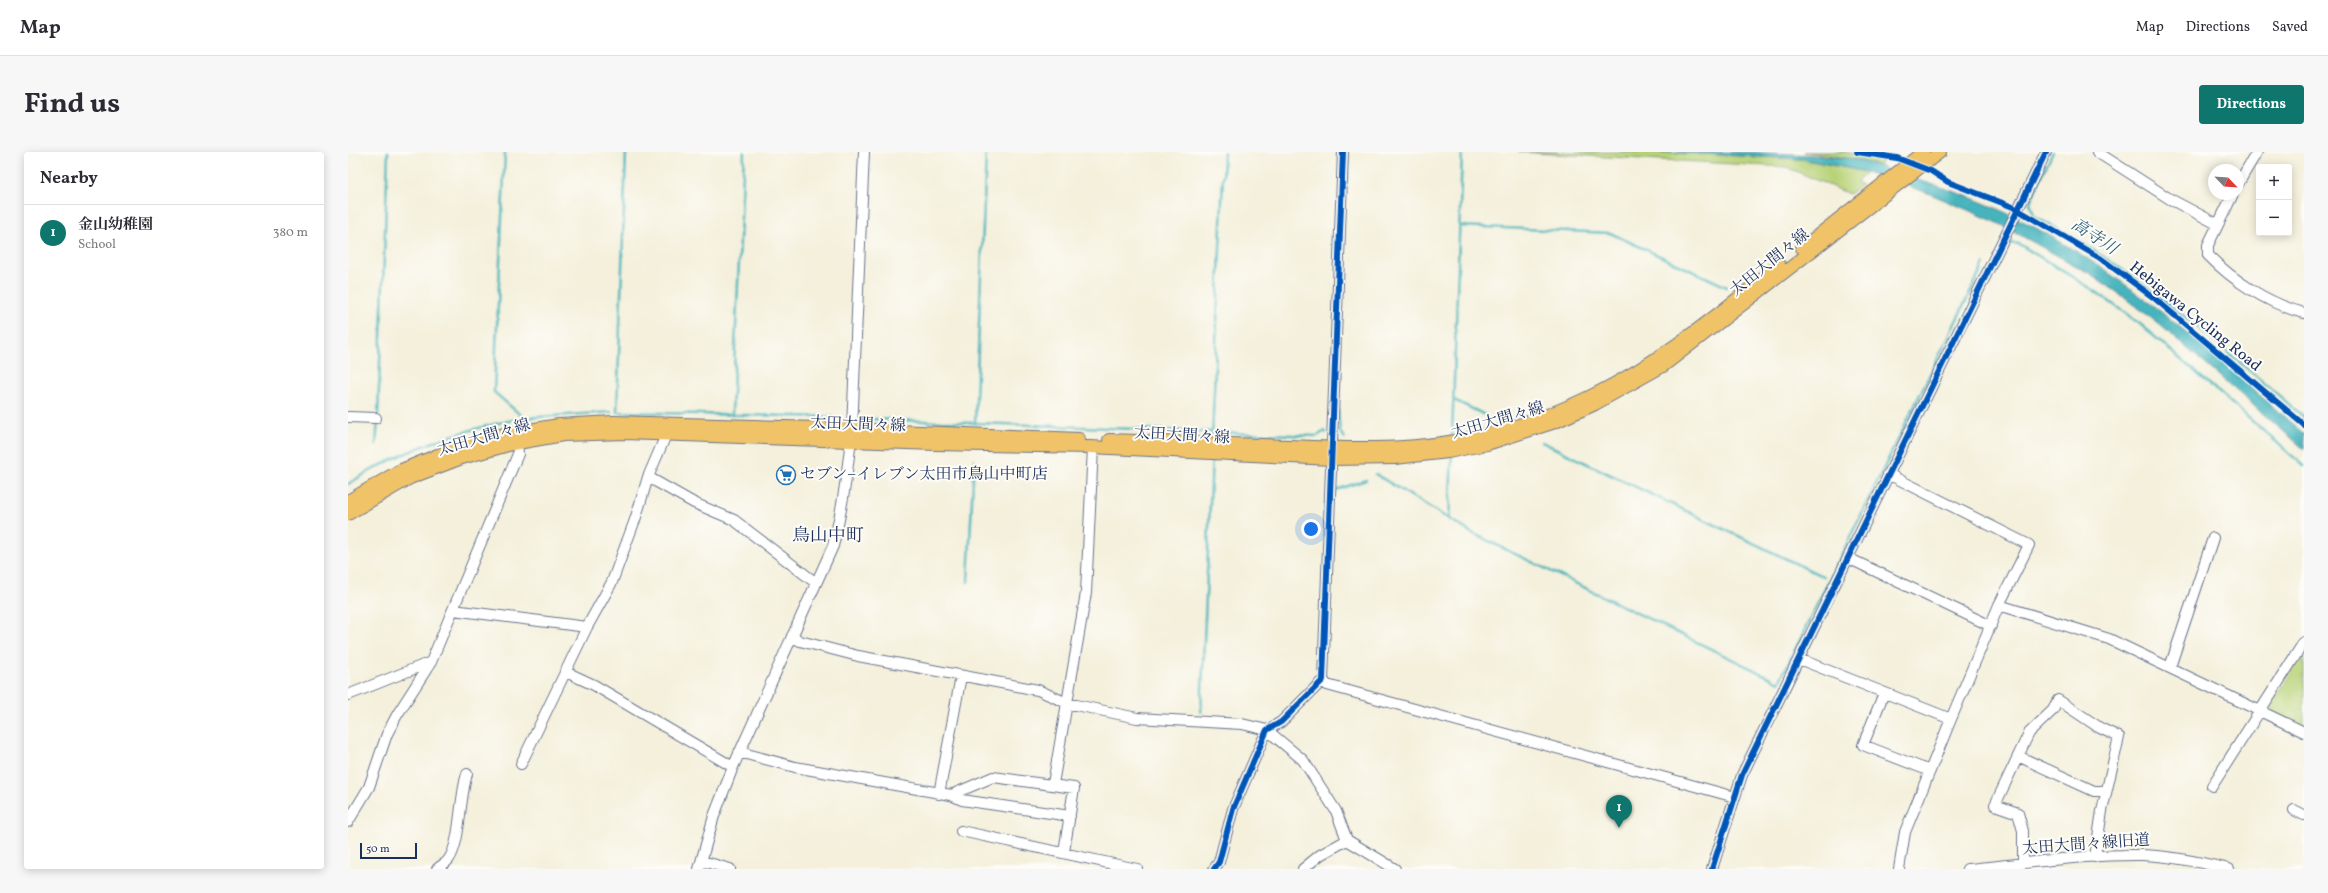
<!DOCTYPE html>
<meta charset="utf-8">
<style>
body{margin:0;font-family:Vollkorn,"Noto Serif JP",serif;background:#f7f7f7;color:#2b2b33}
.controls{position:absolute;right:12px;top:12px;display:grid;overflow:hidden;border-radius:4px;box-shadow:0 2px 10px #0003}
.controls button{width:36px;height:36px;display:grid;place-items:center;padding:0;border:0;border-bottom:1px solid #e1e1e2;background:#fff;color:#2b2b33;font:20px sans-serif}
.compass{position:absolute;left:1860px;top:12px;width:36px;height:36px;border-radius:50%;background:#fff;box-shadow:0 2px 10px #0003;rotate:115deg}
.scale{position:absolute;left:12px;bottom:10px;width:57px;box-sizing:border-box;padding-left:4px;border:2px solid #1b2f5e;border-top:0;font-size:11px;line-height:14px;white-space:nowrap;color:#1b2f5e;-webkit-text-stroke:3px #fdfcf7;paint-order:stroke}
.you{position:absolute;left:963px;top:377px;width:14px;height:14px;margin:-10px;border:3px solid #fff;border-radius:50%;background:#1a73e8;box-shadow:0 0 0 6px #1a73e833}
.badge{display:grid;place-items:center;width:26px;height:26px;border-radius:50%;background:#0f766e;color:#fff;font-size:13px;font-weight:700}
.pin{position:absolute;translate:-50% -33px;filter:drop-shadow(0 1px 2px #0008)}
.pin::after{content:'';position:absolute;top:21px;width:14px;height:12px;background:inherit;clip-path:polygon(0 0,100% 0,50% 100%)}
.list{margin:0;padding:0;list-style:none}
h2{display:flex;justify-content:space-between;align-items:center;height:52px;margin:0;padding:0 16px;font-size:17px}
h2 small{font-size:13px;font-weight:400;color:#7c7c81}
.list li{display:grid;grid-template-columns:26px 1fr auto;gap:12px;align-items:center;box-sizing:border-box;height:56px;padding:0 16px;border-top:1px solid #e1e1e2}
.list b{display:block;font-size:15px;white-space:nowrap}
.list p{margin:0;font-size:13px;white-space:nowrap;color:#7c7c81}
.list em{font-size:13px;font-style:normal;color:#7c7c81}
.map{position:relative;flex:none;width:1956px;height:717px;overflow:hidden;border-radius:4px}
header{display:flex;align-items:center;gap:24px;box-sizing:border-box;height:56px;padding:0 20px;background:#fff;border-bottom:1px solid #e1e1e2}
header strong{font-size:19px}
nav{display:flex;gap:22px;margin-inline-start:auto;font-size:14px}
.intro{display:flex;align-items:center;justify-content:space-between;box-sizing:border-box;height:96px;padding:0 24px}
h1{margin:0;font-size:28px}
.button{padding:10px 18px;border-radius:4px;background:#0f766e;color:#fff;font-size:14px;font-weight:700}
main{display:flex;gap:24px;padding:0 24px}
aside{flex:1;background:#fff;border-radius:4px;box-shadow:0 2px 10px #0003}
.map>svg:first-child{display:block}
</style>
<header>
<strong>Map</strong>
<nav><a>Map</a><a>Directions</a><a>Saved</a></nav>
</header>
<div class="intro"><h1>Find us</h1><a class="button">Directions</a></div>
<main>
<aside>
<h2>Nearby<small></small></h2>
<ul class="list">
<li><span class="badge">1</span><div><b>金山幼稚園</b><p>School</p></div><em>380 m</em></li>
</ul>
</aside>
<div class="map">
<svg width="1956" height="717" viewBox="0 0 1956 717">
<rect width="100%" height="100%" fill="#fdfcf7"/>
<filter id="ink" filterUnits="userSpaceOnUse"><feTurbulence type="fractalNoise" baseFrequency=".025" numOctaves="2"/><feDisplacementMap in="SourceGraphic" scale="8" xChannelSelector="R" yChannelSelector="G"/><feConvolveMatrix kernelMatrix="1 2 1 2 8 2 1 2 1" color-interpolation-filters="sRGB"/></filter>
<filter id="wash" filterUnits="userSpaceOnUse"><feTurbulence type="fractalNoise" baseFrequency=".012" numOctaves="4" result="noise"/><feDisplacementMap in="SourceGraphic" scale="16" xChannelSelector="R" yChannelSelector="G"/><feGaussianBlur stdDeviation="0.9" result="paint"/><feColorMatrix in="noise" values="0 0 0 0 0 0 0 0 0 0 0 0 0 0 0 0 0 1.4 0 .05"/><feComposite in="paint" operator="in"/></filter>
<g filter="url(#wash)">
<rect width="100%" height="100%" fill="#f4f0dc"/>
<path fill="#b7d277" stroke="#69806a" d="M 1171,0 L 1314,0 L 1453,7 L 1518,20 L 1509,30 L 1514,33 L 1501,42 L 1438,15 Z
M 1456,0 L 1495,0 L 1535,7 L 1532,13 L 1500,6 Z
M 1956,500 L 1956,575 L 1923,559 L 1922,553 Z"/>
<path fill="#45b4bc" stroke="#30728d" d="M 1314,0 C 1376,0 1440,0 1500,6 C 1528,11 1553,23 1580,31 C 1731,76 1840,181 1956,282 L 1956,297 L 1812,173 L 1779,147 L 1741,121 L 1650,71 L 1580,41 L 1518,20 L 1485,13 L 1453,7 Z"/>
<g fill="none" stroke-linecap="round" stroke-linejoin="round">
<path stroke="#45b4bc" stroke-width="2.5" d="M 157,0 L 146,240 L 176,266 L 263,260
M 278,0 L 269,260 L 484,265
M 1705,0 L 1682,50 L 1686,64 C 1786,115 1871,193 1956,265
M 999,28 L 1001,5
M 1112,74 L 1262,81 L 1379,135
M 1652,104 L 1662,91 L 1671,92 L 1747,139 L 1792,172 L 1956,314
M 1106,248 L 1137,263
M 990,258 L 992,280 L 997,286
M 384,262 L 396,0
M 30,263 L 40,0
M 524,267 L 969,284 L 977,279 L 978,281
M 627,272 L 638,0
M 1104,285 L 1114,0
M 864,288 L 876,0
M 1194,290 L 1476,425
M 28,292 L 30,268
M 1027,322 L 1124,381 L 1431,530 L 1636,112
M 0,332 C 54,298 113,277 176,266
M 988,338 L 1018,328
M 1101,368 L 1104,302
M 620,430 L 626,307
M 853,560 L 864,305"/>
</g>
</g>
<g filter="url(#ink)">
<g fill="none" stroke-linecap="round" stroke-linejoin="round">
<defs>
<path id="minor" d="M 1749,0 L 1822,47 L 1869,72
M 1890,32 L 1909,0
M 1885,42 L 1860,93 L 1860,103 C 1885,129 1921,152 1956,161
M 0,265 L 28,266
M 1540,322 L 1681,393 L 1651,453 L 1603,567 L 1557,680 L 1551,717
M 300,325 L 346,351 L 386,368 L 468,431
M 1500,406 L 1643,474
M 1651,453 L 1761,487 L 1956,580
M 105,458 L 239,475
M 444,484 L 452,489 L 510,504 L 690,538 L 719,551 L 789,566 L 894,572 L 919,578 L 955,608 L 988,659 L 999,688 L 1047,717
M 1451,507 L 1603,567
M 1822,515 L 1865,386
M 218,520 L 246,533 L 385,615
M 975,528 L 979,533 L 1387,645
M 1536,541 L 1515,593 L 1582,619
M 0,543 L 83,510
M 391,600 L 447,615 L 603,643 L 614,648 L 722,664
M 1670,604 L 1746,639 L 1758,639
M 173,612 L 239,475 L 264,430 L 288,365 L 300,325 L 318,283
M 705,632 L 738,441 L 745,295
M 1864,634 L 1956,490
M 591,642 L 613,524
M 603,643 L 645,625 L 726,636 L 716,700
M 1946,658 L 1956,663
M 0,670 L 21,635 L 39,582 L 49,563 L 83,510 L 170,302 L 169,291
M 613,679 L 789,717
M 354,709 L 382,717
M 1675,712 L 1675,679 L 1670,661 L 1647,653 L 1681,581 L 1705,558 L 1710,548 L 1752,576 L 1771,585 L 1754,659 L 1747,705
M 89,717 C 93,713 98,712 101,707 C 113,689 111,647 119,622
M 351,717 L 366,664 L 385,615 L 485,394 C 495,355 500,317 504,277 L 516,0
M 866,717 L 871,710 L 885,657 L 919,578 L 933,570 L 975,528 L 995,0
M 955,717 L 972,703 L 999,688
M 1364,717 L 1394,623 L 1698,0
M 1619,717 C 1677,712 1736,702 1794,703 C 1824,704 1852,710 1881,717"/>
<path id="major" d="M 1454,96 L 1575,0
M 761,288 C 821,290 882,292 942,294 C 995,296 1048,299 1101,290 C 1148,282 1198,266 1241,245 C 1310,212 1372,161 1431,113
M 0,349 L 51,319 L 109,295 L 156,282 L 211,273 L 265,270 L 504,277 L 731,287
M 0,362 L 62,326 L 114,306 L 164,292 L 215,283 L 276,281 L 588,292 L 742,295 L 984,307 L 1047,306 L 1100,300 L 1139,292 L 1207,270 L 1247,252 L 1315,214 L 1592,0"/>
</defs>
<use href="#minor" stroke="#67738a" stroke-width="12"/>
<use href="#major" stroke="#67738a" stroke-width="14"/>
<use href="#minor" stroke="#fff" stroke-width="10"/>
<use href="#major" stroke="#f0c369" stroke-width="12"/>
<defs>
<path id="cycleway" d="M 1509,0 L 1549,6 L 1583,19 L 1600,30 L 1665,55 L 1752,106 L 1805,145 L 1956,273
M 866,717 L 871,710 L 885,657 L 919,578 L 933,570 L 975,528 L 995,0
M 1364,717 L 1394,623 L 1698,0"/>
</defs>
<use href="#cycleway" stroke="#fdfcf7" stroke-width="8"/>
<use href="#cycleway" stroke="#0057b8" stroke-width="6"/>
</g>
</g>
<defs>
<symbol id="supermarket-ring" viewBox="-11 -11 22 22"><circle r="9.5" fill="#fdfcf7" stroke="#1f6fb2" stroke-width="1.5"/><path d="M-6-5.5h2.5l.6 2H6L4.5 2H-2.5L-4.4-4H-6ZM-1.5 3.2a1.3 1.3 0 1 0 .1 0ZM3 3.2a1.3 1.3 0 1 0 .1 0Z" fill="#1f6fb2"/></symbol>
</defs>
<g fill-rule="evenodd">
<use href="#supermarket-ring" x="427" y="312" width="22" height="22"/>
</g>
<g text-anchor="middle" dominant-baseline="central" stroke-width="4" stroke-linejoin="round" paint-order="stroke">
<g font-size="16" fill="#1b2f5e" stroke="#fdfcf7">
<text transform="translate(1422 111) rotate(-39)">太田大間々線</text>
<text transform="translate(1847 165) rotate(39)">Hebigawa Cycling Road</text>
<text transform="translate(1150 269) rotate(-16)">太田大間々線</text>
<text transform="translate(510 273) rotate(2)">太田大間々線</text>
<text transform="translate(834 284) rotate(3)">太田大間々線</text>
<text transform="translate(136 286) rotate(-16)">太田大間々線</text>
<text transform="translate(1738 693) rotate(-4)">太田大間々線旧道</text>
</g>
<g font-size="16" fill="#1b2f5e" stroke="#fdfcf7" text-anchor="start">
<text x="452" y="323">セブン−イレブン太田市鳥山中町店</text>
</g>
<g font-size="17" font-style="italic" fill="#2a5e7f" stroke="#fdfcf7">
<text transform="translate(1746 85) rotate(33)">高寺川</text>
</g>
<g font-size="18" fill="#1b2f5e" stroke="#fdfcf7">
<text x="480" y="384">鳥山中町</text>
</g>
</g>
</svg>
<div class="controls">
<button>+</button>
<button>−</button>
</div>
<svg class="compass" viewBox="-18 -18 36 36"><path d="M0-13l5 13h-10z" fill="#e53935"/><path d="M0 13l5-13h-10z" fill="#7c7c81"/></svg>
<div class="scale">50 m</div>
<div class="you"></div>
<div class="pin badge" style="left:1271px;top:676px">1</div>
</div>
</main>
